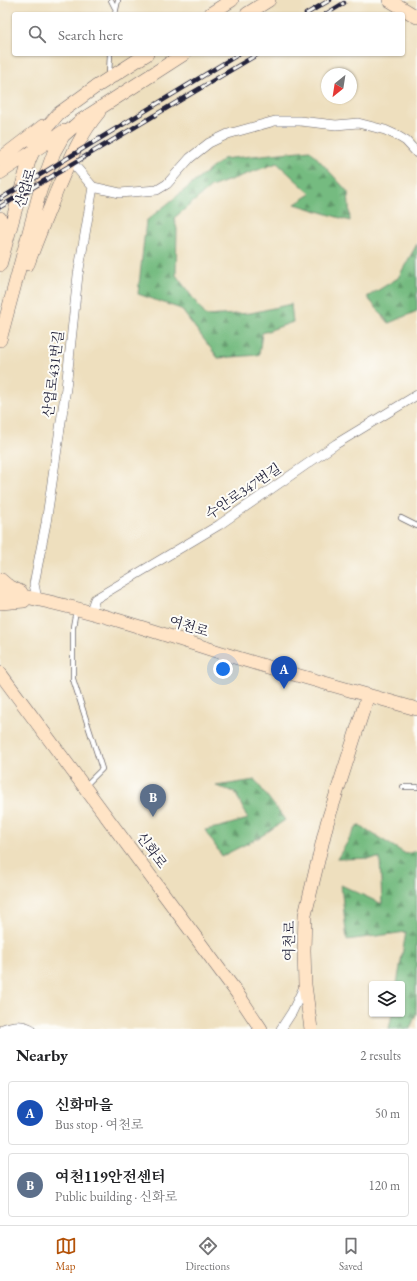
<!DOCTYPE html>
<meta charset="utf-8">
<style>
body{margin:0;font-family:"EB Garamond","Noto Serif KR",serif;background:#f2f2f2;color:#202124}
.controls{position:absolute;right:12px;bottom:12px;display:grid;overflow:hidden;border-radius:4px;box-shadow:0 1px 3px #0004}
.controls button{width:36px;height:36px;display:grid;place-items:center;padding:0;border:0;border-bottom:1px solid #e0e0e0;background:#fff;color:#202124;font:20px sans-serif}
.compass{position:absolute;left:321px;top:68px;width:36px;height:36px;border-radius:50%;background:#fff;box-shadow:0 1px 3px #0004;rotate:210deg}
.you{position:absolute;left:223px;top:669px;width:14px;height:14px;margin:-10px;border:3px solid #fff;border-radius:50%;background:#1a73e8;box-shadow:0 0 0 6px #1a73e833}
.badge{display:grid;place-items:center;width:26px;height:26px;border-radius:50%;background:#b45309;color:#fff;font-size:13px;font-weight:700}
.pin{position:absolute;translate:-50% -33px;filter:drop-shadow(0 1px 2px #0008)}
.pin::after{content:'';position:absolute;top:21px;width:14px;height:12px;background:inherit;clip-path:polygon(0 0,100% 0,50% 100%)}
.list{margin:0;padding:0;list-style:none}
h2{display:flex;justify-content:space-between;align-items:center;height:52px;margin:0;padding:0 16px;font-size:17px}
h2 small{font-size:13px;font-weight:400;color:#757577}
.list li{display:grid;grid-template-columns:26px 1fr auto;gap:12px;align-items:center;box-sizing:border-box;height:64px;margin:0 8px 8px;padding:0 8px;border:1px solid #e0e0e0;border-radius:4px}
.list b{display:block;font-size:15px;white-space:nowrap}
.list p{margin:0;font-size:13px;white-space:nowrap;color:#757577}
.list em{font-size:13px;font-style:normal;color:#757577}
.icon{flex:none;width:22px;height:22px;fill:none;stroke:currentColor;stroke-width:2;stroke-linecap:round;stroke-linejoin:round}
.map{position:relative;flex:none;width:417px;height:1029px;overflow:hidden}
.search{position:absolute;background:#fff;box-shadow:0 1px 3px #0004;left:12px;right:12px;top:12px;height:44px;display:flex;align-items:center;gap:10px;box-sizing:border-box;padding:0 14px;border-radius:4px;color:#757577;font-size:15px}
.sheet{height:196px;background:#fff}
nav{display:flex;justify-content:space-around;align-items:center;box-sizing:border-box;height:56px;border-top:1px solid #e0e0e0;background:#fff;font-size:11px;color:#757577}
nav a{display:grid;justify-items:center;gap:2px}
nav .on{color:#b45309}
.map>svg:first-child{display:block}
</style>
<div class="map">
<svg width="417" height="1029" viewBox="0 0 417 1029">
<defs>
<pattern id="forest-firs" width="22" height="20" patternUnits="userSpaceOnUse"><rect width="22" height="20" fill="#75bb80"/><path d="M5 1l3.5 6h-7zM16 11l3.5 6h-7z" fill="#60986a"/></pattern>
</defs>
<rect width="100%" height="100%" fill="#fdfcf7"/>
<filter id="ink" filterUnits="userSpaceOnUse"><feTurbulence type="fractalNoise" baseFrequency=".025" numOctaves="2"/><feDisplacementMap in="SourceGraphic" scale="8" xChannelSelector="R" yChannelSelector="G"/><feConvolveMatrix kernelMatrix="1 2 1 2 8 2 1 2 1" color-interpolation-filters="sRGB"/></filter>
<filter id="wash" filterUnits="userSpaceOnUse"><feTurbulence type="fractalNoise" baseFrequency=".012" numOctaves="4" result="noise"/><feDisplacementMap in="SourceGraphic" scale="16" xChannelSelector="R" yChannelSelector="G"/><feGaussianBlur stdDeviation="0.9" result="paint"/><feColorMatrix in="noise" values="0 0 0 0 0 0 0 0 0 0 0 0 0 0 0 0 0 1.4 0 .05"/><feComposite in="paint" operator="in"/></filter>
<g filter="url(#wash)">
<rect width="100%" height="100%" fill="#eedfbe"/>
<path fill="url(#forest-firs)" stroke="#4c6e5e" d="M 310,150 L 348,192 L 350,221 L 295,204 L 311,194 L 277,163 L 211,187 L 174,218 L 177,229 L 176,275 L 206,316 L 251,313 L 291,304 L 293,322 L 262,333 L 259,355 L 218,358 L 181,309 L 138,294 L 146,221 L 223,159 Z
M 417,244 L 417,311 L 389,323 L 367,297 L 398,278 Z
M 255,780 L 285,820 L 260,837 L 222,856 L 205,830 L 220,827 L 248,819 L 235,792 L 216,786 Z
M 358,825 L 406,854 L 417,851 L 416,1014 L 410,1029 L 389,1029 L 392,1014 L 402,1014 L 402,984 L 397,984 L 406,932 L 347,940 L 341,885 L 382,904 L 380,858 L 337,859 Z"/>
</g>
<g filter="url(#ink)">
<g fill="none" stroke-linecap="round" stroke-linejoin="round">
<defs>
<path id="lane" d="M 111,0 L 115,8
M 115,14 L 118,0
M 109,75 L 110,54
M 401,518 L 417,526
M 76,610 L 73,627 L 73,679 L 102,769 L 85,786
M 403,787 L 417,787"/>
<path id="street" d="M 93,187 L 120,193 L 157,190 L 167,184 L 190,158 L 209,143 L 228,134 L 275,121 L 300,121 L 336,125 L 358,123 L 385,130 L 396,135 L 406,141 L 417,153
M 37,599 L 34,584 L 46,523 L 66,388 L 78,275 L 93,187 L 70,160
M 90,613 L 95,599 L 219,525 L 336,444 L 417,395
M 3,1029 C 13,1025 22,1024 31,1029
M 281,1029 L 292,1012 L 305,985"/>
<path id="secondary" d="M 389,0 L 417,17
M 210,14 L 232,0
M 247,14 L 269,0
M 0,159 L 43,126
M 0,173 L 64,131
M 0,218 L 3,246
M 28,264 C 37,239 47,215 57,190 C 69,162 79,136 99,112
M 0,265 L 29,161 L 36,145 L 43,132 L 58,114 L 94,88 L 147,54
M 0,340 L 40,191 L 54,152 L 63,136 L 80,121 L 184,54
M 0,579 L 7,585 L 21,592
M 0,592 C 78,605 153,631 228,655 C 290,674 354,691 417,709
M 0,603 L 24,601
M 0,673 L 237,993 L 261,1029
M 311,1029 L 305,985 L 304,950 L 305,915 L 327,823 L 368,695"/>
</defs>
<use href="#lane" stroke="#696469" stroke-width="6"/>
<use href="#street" stroke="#696469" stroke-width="10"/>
<use href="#secondary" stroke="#696469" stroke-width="14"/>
<use href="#lane" stroke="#fff" stroke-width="4.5"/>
<use href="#street" stroke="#fff" stroke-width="9"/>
<use href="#secondary" stroke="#ffe4c6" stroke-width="13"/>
<defs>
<path id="rail" d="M 306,14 L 330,0
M 326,14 L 344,3
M 0,199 L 239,54
M 0,207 L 258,54"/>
</defs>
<use href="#rail" stroke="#22223b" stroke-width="4.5"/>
<use href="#rail" stroke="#fdfcf7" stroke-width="3" stroke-dasharray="9" stroke-linecap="butt"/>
</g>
</g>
<g text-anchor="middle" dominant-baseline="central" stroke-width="4" stroke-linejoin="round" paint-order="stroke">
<g font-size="14" fill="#22223b" stroke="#fdfcf7">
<text transform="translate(25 188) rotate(-73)">산업로</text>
<text transform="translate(53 374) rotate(-83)">산업로431번길</text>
<text transform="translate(243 491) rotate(-34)">수안로347번길</text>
<text transform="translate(189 626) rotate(17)">여천로</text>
<text transform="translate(152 850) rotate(54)">신화로</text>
<text transform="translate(289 941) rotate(-89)">여천로</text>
</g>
</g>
</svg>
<div class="controls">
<button><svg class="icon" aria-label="layers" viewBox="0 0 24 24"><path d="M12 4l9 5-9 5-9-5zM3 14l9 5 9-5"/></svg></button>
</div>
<svg class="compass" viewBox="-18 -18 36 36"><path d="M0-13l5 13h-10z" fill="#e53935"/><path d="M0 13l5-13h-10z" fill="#757577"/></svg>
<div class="you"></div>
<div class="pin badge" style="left:284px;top:689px;background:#1a4fb4">A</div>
<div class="pin badge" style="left:153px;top:817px;background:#5c6f8a">B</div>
<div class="search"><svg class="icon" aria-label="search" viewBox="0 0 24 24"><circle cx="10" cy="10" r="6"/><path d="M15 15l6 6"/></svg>Search here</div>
</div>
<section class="sheet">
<h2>Nearby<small>2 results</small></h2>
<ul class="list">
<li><span class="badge" style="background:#1a4fb4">A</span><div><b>신화마을</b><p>Bus stop · 여천로</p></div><em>50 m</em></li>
<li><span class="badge" style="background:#5c6f8a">B</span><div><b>여천119안전센터</b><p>Public building · 신화로</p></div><em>120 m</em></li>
</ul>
</section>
<nav>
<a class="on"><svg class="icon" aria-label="map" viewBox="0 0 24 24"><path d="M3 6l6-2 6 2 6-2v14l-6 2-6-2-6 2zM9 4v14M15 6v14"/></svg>Map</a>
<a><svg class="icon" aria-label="directions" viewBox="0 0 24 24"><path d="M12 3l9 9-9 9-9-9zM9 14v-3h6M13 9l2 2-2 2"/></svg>Directions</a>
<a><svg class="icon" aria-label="saved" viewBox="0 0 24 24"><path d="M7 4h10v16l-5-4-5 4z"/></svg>Saved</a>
</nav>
